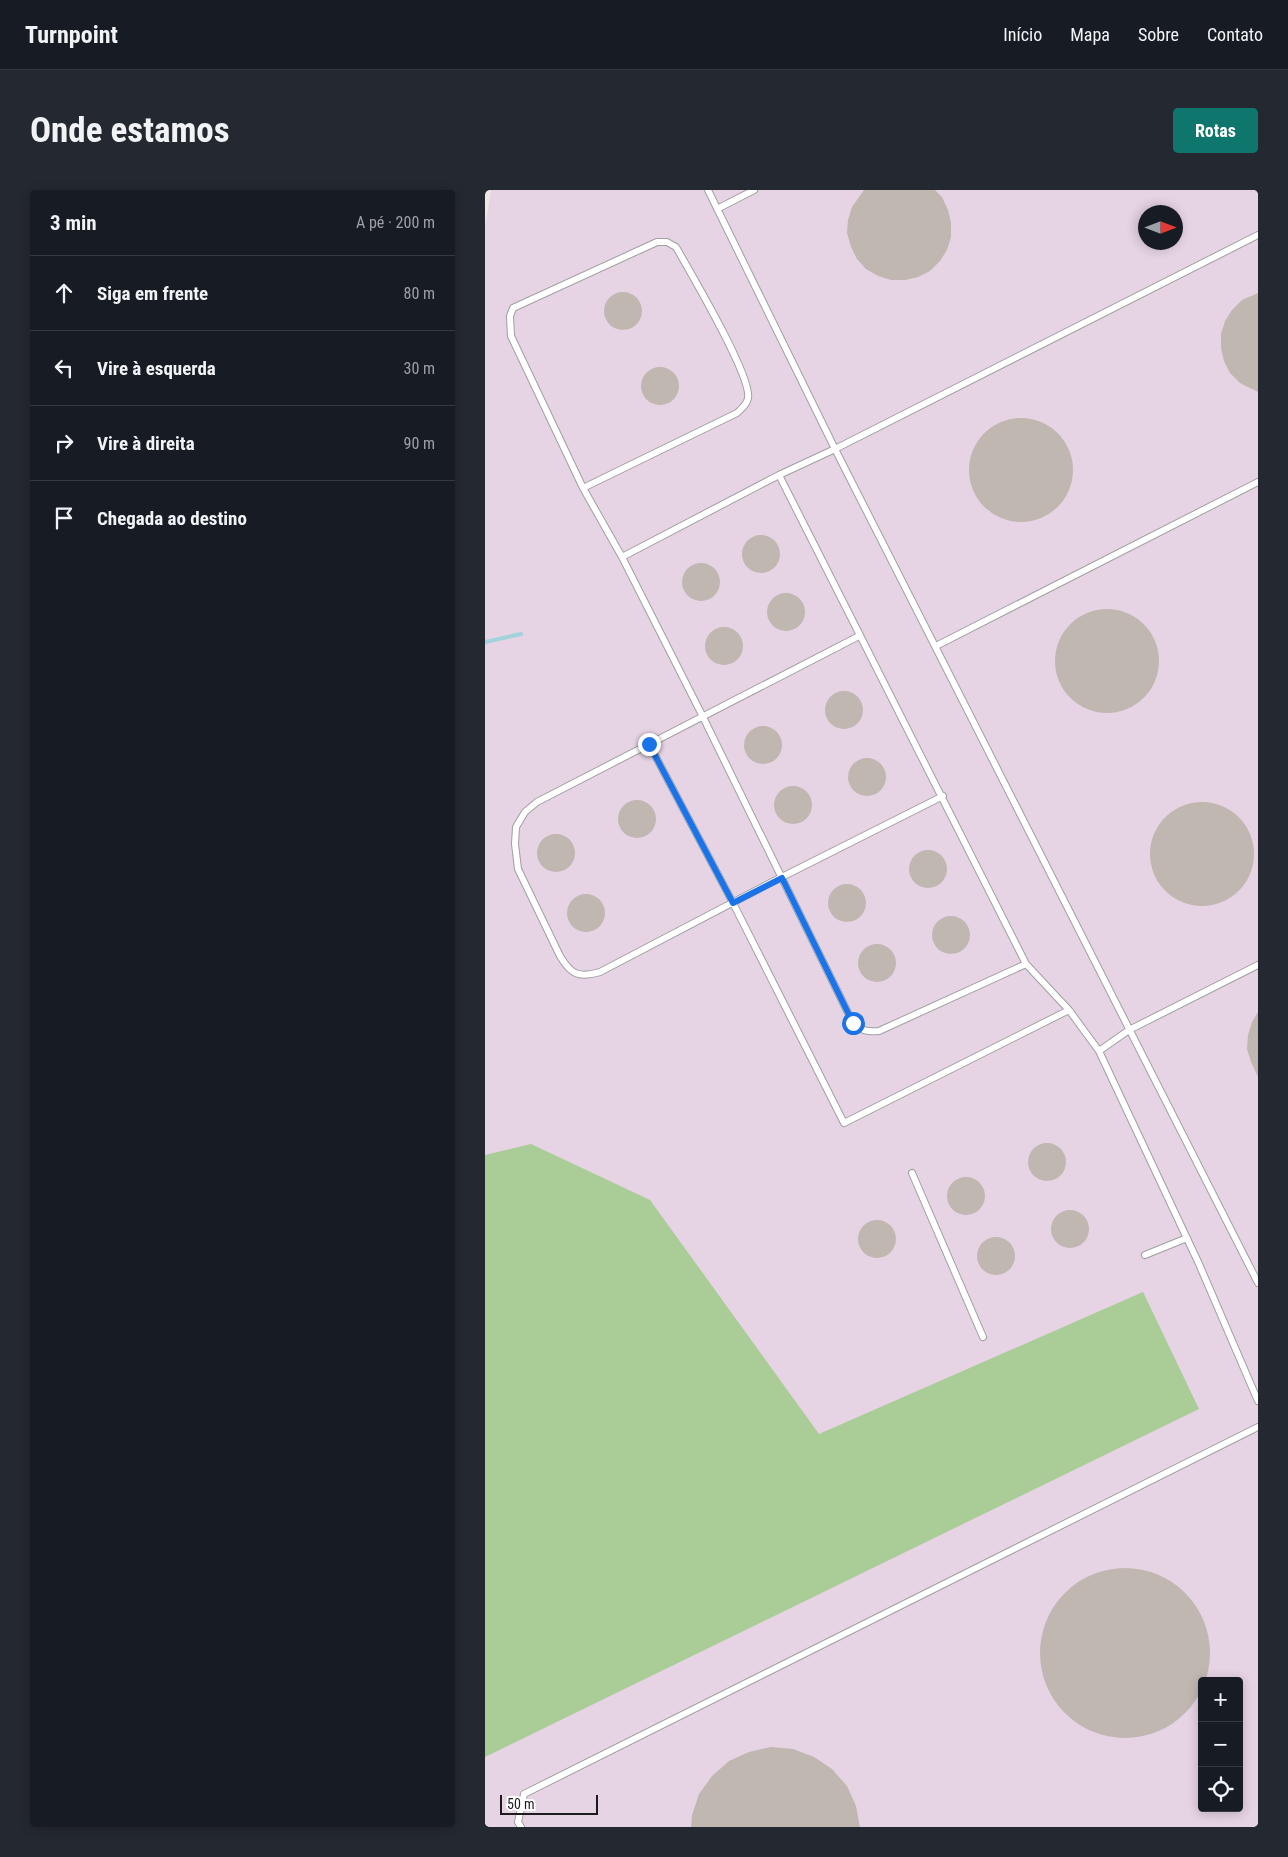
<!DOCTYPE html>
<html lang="pt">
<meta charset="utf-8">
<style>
body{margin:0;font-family:"Roboto Condensed",sans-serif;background:#242831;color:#f1f3f6}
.controls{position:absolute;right:15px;bottom:15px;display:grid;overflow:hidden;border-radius:5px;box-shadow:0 2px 12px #0003}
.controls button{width:45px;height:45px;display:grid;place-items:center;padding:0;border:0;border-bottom:1px solid #363941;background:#171b24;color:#f1f3f6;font:25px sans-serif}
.compass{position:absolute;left:653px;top:15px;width:45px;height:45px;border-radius:50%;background:#171b24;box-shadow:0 2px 12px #0003;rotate:90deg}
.scale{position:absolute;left:15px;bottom:12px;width:98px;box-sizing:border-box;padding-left:5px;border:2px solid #1c1c1c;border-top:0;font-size:14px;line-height:18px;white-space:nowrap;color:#1c1c1c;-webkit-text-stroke:4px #fff;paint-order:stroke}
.stop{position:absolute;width:15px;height:15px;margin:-11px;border:4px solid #1a73e8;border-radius:50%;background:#fff}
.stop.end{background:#1a73e8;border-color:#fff;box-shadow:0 1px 5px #0008}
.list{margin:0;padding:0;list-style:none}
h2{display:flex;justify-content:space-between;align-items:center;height:65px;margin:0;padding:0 20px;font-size:21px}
h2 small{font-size:16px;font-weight:400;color:#9ea1a6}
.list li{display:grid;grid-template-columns:32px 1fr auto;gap:15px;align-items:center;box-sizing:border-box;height:75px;padding:0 20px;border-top:1px solid #363941}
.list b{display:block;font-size:19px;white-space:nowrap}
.list em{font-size:16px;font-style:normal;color:#9ea1a6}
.icon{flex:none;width:28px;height:28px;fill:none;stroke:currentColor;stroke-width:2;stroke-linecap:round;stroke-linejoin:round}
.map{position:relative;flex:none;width:773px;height:1637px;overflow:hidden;border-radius:5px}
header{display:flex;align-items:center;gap:30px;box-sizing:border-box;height:70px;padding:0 25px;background:#171b24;border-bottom:1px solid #363941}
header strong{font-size:24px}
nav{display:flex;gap:28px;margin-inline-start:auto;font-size:18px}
.intro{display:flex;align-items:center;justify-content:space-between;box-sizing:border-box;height:120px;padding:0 30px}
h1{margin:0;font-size:35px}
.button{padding:12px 22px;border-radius:5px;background:#0f766e;color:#fff;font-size:18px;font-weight:700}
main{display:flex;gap:30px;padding:0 30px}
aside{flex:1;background:#171b24;border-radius:5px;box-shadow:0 2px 12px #0003}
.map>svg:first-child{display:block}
</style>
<header>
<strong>Turnpoint</strong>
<nav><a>Início</a><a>Mapa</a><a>Sobre</a><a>Contato</a></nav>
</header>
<div class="intro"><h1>Onde estamos</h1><a class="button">Rotas</a></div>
<main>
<aside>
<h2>3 min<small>A pé · 200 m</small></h2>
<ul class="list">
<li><svg class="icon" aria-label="ahead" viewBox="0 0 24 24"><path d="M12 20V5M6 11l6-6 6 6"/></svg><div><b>Siga em frente</b></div><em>80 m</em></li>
<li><svg class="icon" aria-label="left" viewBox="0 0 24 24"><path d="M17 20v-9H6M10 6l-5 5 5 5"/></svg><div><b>Vire à esquerda</b></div><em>30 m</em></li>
<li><svg class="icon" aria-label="right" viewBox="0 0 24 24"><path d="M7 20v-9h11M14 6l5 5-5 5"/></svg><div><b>Vire à direita</b></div><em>90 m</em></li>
<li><svg class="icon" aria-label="arrive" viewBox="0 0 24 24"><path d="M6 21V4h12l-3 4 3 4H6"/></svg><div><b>Chegada ao destino</b></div></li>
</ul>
</aside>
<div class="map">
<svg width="773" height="1637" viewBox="0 0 773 1637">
<rect width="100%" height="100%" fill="#ede8e1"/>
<path fill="#e6d3e4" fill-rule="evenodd" d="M 6,0 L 773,0 L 773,1637 L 0,1637 L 0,38 ZM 661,22 L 691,22 L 691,52 L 661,52 ZM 717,1491 L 754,1491 L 754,1618 L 717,1618 Z"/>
<path fill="#aacc97" d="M 46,954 L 165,1010 L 334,1244 L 658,1102 L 714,1219 L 0,1567 L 0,965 Z"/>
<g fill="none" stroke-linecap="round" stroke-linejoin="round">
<path stroke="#a2d2da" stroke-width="4" d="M 0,452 L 36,444"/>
</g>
<path fill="#c1b7b1" d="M 379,0 L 450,0 L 457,7 L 463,20 L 466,33 L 466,47 L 462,60 L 455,71 L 445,81 L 433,87 L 420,90 L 406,90 L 393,86 L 381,79 L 372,69 L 366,57 L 362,43 L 363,30 L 367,17 Z
M119 121a19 19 0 1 1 38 0a19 19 0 1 1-38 0Z
M 773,103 L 773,202 L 755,193 L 745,183 L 739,171 L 736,158 L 736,144 L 740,131 L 747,120 L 757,110 Z
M156 196a19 19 0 1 1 38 0a19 19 0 1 1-38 0Z
M484 280a52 52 0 1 1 104 0a52 52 0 1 1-104 0Z
M257 364a19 19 0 1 1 38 0a19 19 0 1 1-38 0Z
M197 392a19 19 0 1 1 38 0a19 19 0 1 1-38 0Z
M282 422a19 19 0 1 1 38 0a19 19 0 1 1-38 0Z
M570 471a52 52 0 1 1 104 0a52 52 0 1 1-104 0Z
M220 456a19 19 0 1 1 38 0a19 19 0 1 1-38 0Z
M340 520a19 19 0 1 1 38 0a19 19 0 1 1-38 0Z
M259 555a19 19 0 1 1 38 0a19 19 0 1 1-38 0Z
M363 587a19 19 0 1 1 38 0a19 19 0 1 1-38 0Z
M289 615a19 19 0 1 1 38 0a19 19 0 1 1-38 0Z
M133 629a19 19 0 1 1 38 0a19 19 0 1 1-38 0Z
M665 664a52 52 0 1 1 104 0a52 52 0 1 1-104 0Z
M52 663a19 19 0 1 1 38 0a19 19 0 1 1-38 0Z
M424 679a19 19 0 1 1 38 0a19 19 0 1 1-38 0Z
M343 713a19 19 0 1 1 38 0a19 19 0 1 1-38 0Z
M82 723a19 19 0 1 1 38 0a19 19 0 1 1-38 0Z
M447 745a19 19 0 1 1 38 0a19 19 0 1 1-38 0Z
M373 773a19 19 0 1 1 38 0a19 19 0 1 1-38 0Z
M 773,822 L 773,887 L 766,872 L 762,859 L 763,845 L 767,832 Z
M543 972a19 19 0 1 1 38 0a19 19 0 1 1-38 0Z
M462 1006a19 19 0 1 1 38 0a19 19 0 1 1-38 0Z
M566 1039a19 19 0 1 1 38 0a19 19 0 1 1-38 0Z
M373 1049a19 19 0 1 1 38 0a19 19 0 1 1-38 0Z
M492 1066a19 19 0 1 1 38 0a19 19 0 1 1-38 0Z
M555 1463a85 85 0 1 1 170 0a85 85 0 1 1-170 0Z
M 286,1557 L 308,1559 L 329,1567 L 347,1579 L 362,1596 L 371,1616 L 375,1637 L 206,1637 L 207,1625 L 214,1604 L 227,1586 L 244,1571 L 264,1562 Z"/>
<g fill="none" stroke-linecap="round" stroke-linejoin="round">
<defs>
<path id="lane" d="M 223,0 L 350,259 L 773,1093
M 232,19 L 269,0
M 98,298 L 252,223 C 256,219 262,215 263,208 C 267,186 205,82 191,57 L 182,52 L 172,52 L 28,118 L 25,126 L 26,146 L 98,298 L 137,367 L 217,525 L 368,833 C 376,841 383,842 394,841 L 541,774 C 460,611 376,449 294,285
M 137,367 L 294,285 L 350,259 L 773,45
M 374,446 L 52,612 L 40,622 L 31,637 L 30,654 L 33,679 L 75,766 C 86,785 94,788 115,782 L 285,693 L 458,606
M 451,456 L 773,292
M 164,554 L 248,713 L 359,933 L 584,820
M 541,774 L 584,820 L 614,861 L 714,1074 L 773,1211
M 614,861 L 644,840 L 773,775
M 427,983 L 498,1147
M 660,1065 L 702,1048
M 36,1637 L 33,1632 L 39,1604 L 773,1237"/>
</defs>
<use href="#lane" stroke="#a0a0a0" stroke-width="8"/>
<use href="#lane" stroke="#fff" stroke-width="6"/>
</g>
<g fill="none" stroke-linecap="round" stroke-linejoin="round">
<path stroke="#1a73e8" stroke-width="6" d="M 164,554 L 248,713 L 297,688 L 368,833"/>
</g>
</svg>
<div class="controls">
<button>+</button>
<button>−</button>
<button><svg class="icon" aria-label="locate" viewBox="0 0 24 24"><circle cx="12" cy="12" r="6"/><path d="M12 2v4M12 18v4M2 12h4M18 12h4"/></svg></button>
</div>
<svg class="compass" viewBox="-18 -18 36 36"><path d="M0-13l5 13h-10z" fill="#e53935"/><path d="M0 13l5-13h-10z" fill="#9ea1a6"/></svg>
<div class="scale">50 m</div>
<div class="stop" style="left:368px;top:833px"></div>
<div class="stop end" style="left:164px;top:554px"></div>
</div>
</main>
